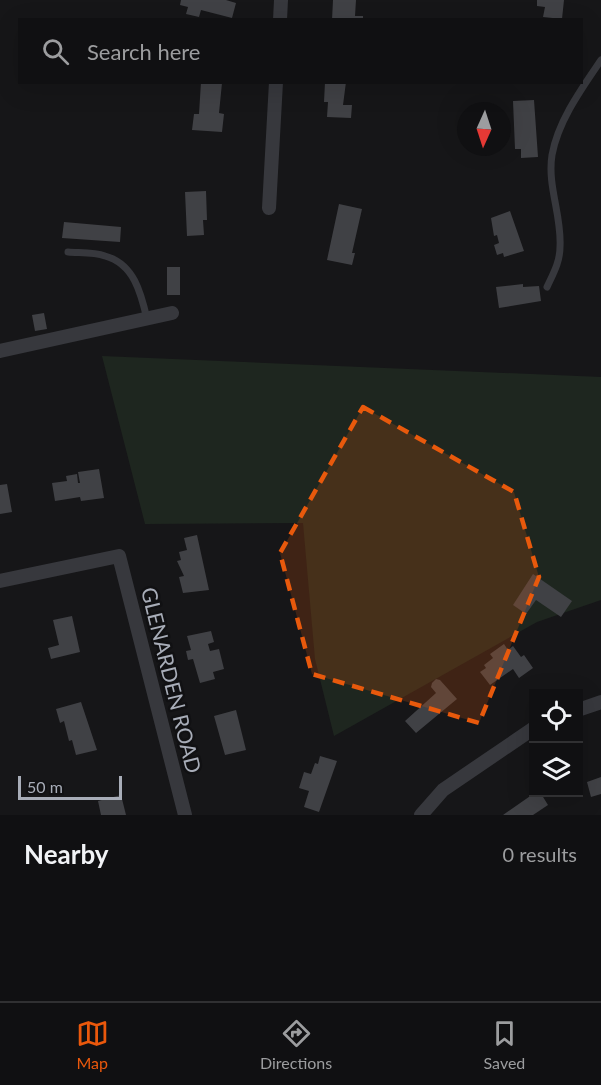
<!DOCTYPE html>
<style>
body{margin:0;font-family:Lato,sans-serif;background:#1e1e20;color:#f1f3f6}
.controls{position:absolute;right:18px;bottom:18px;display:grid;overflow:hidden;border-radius:0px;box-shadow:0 6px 24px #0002}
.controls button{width:54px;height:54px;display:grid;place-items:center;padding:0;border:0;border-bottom:2px solid #303032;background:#101012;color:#f1f3f6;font:30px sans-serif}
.compass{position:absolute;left:457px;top:102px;width:54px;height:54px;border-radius:50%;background:#101012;box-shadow:0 6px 24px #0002;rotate:183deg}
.scale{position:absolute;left:18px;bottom:15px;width:104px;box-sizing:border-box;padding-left:6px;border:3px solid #a8adb8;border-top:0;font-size:16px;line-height:21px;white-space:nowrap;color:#a8adb8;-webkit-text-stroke:4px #111113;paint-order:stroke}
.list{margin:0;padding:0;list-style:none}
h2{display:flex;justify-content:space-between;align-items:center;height:78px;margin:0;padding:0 24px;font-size:26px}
h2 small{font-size:20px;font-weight:400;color:#9c9d9f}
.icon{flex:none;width:33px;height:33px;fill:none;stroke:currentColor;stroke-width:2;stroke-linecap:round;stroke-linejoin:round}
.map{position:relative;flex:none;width:601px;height:815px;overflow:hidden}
.search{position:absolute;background:#101012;box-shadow:0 6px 24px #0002;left:18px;right:18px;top:18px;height:66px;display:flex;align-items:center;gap:15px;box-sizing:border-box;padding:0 21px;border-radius:0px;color:#9c9d9f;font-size:22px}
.sheet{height:186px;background:#101012}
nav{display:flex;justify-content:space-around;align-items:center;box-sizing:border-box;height:84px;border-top:2px solid #303032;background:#101012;font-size:16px;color:#9c9d9f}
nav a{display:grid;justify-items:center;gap:3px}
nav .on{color:#ea580c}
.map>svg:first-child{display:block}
</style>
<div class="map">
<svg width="601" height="815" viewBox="0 0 601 815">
<rect width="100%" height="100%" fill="#161618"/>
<path fill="#1e261f" d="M 102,356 L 601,377 L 601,600 L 537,622 L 334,736 L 315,659 L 303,523 L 145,524 Z"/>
<path fill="#404145" d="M 181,0 L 226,0 L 236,3 L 232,18 L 201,10 L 199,17 L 186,14 L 188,7 L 180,5 Z
M 333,0 L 356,0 L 355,16 L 363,16 L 363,20 L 332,20 Z
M 537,0 L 564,0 L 562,19 L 543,17 L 545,7 L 537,6 Z
M 201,82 L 222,83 L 219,113 L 224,114 L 222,132 L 192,130 L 194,114 L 199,114 Z
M 325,82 L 346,82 L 343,105 L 352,105 L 351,118 L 327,117 L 328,102 L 324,102 Z
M 534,100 L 538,157 L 521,158 L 521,149 L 515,149 L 513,101 Z
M 206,191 L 207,220 L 203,220 L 204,235 L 187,236 L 185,192 Z
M 339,204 L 362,209 L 352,253 L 355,253 L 352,265 L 327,260 Z
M 510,211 L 524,251 L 504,257 L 503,253 L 497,255 L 494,245 L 499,243 L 497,235 L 494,236 L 491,218 Z
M 64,222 L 121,227 L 120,242 L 62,238 Z
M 167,267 L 180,267 L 180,295 L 167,295 Z
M 523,284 L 523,287 L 539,286 L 541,301 L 499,308 L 496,287 Z
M 44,313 L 47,329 L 35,331 L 32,315 Z
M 99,469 L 104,498 L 81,501 L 80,497 L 55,501 L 52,483 L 67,481 L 66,476 L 77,474 L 78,483 L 80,483 L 78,472 Z
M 7,484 L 12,512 L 0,514 L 0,485 Z
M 197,535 L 209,590 L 183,593 L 179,577 L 184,576 L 177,561 L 181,560 L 179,552 L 187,550 L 184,538 Z
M 533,574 L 572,601 L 561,617 L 536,600 L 526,614 L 513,605 Z
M 72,616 L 80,652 L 51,659 L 48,648 L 59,645 L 53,620 Z
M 211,631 L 214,642 L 208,644 L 210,651 L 219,649 L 224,669 L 213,672 L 215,679 L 200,683 L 193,659 L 188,660 L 186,651 L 191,650 L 187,636 Z
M 504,644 L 508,650 L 513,646 L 521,657 L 524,655 L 533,668 L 519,678 L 513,669 L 490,685 L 480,672 L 486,668 L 484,665 L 493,658 L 490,654 Z
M 436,679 L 440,680 L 457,699 L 416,733 L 405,721 L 436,693 L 431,687 L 432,683 Z
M 81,702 L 97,750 L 76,755 L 72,740 L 69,741 L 64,721 L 60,723 L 56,709 Z
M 236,710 L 246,750 L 225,755 L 214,716 Z
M 320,756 L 337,761 L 319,812 L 304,807 L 309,791 L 299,788 L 304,772 L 311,774 L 315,763 L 318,764 Z
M 601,777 L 601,794 L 591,797 L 587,782 Z
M 536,792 L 540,792 L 548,805 L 533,815 L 503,815 Z
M 121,795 L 126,815 L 101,815 L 98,801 Z"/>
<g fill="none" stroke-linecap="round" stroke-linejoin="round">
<path stroke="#37383d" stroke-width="7" d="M 68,252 C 80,253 94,252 105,256 C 134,264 141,293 147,319
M 547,287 C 553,274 560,262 560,247 C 562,216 547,186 552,155 C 558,121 582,88 601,60"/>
<path stroke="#37383d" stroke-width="14" d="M 280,20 L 281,0
M 269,208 L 276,82
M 0,351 L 172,313
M 0,581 L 119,556 L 185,815
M 578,710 L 601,702
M 421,815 L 443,790 L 534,728"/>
</g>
<path fill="#e8590c" fill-opacity="0.2" stroke="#e8590c" stroke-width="4.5" stroke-dasharray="12 8" stroke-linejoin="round" d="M 363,407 L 514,492 L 539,577 L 479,723 L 312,674 L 280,553 Z"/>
<g text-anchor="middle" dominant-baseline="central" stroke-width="5" stroke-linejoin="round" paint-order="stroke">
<g font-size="21" fill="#a8adb8" stroke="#111113">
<text transform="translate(172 680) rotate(76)">GLENARDEN ROAD</text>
</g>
</g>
</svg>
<div class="controls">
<button><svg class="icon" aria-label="locate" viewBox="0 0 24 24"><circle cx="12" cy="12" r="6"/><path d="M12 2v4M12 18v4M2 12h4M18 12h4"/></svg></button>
<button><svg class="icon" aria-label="layers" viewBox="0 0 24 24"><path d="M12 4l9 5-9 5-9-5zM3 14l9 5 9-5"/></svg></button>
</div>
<svg class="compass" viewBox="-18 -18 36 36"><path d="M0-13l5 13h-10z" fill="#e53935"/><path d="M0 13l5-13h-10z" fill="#9c9d9f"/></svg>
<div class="scale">50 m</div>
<div class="search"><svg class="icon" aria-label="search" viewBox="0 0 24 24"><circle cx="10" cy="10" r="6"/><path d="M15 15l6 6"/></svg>Search here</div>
</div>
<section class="sheet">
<h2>Nearby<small>0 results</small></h2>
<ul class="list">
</ul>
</section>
<nav>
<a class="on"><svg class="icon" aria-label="map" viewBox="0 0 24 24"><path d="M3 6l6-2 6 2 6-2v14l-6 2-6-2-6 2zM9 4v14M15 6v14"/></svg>Map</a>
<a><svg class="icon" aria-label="directions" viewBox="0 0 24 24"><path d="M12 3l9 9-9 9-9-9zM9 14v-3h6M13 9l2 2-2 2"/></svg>Directions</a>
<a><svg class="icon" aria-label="saved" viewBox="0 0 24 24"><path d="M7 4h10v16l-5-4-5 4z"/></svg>Saved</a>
</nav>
